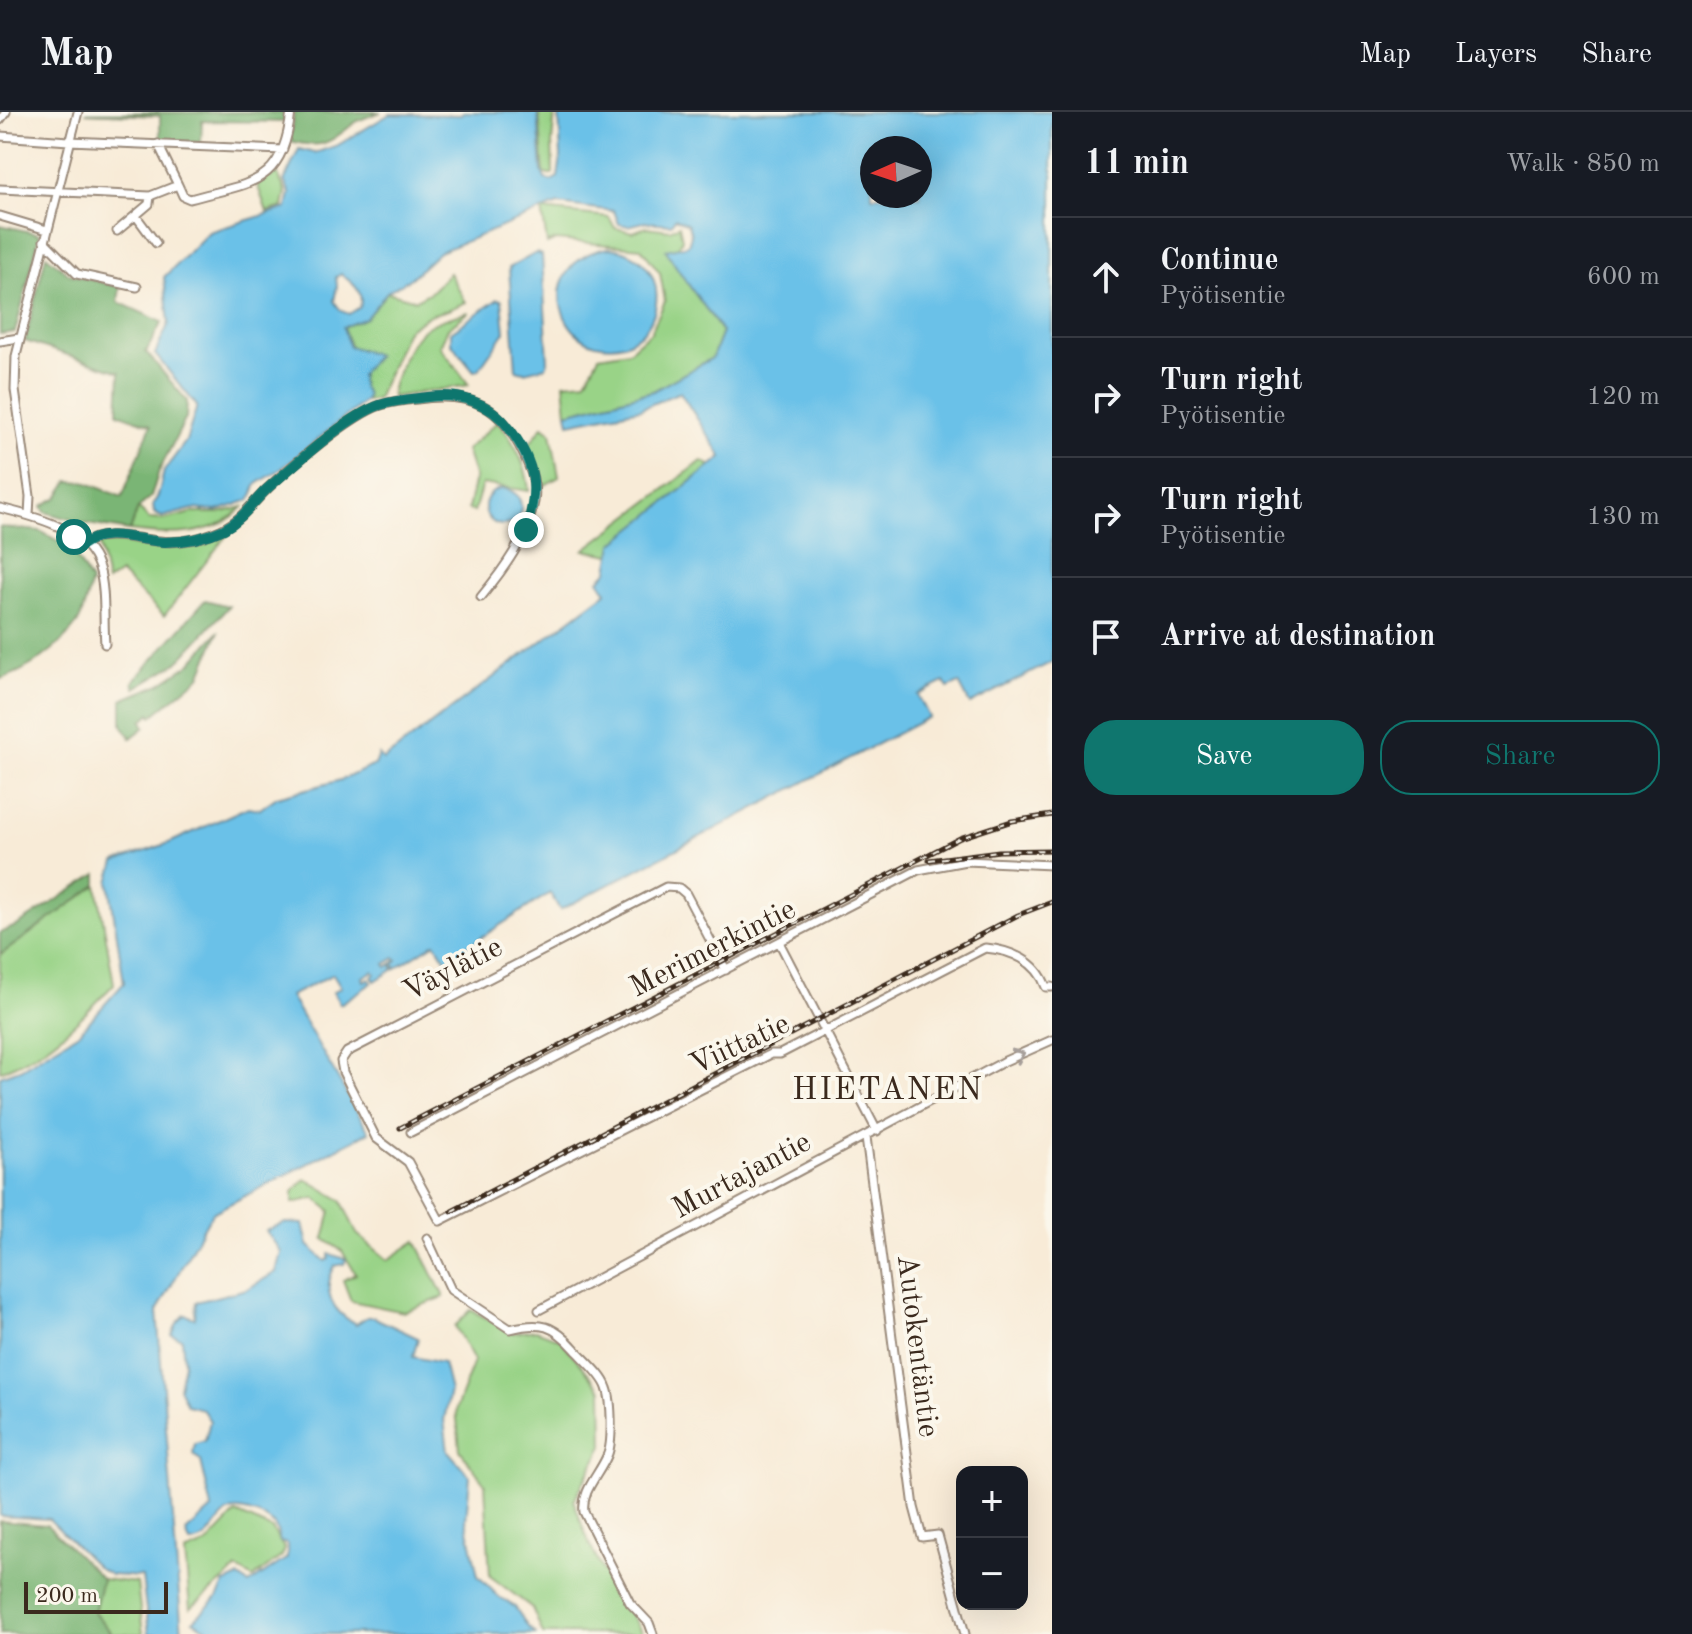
<!DOCTYPE html>
<meta charset="utf-8">
<style>
body{margin:0;font-family:"Old Standard TT",serif;background:#20242c;color:#f1f3f6}
.controls{position:absolute;right:24px;bottom:24px;display:grid;overflow:hidden;border-radius:16px;box-shadow:0 8px 32px #0002}
.controls button{width:72px;height:72px;display:grid;place-items:center;padding:0;border:0;border-bottom:2px solid #363941;background:#171b24;color:#f1f3f6;font:40px sans-serif}
.compass{position:absolute;left:860px;top:24px;width:72px;height:72px;border-radius:50%;background:#171b24;box-shadow:0 8px 32px #0002;rotate:267deg}
.scale{position:absolute;left:24px;bottom:20px;width:144px;box-sizing:border-box;padding-left:8px;border:4px solid #3b2a1e;border-top:0;font-size:22px;line-height:28px;white-space:nowrap;color:#3b2a1e;-webkit-text-stroke:6px #fbf7ec;paint-order:stroke}
.stop{position:absolute;width:24px;height:24px;margin:-18px;border:6px solid #0f766e;border-radius:50%;background:#fff}
.stop.end{background:#0f766e;border-color:#fff;box-shadow:0 2px 8px #0008}
.list{margin:0;padding:0;list-style:none}
h2{display:flex;justify-content:space-between;align-items:center;height:104px;margin:0;padding:0 32px;font-size:34px}
h2 small{font-size:26px;font-weight:400;color:#9ea1a6}
.list li{display:grid;grid-template-columns:52px 1fr auto;gap:24px;align-items:center;box-sizing:border-box;height:120px;padding:0 32px;border-top:2px solid #363941}
.list b{display:block;font-size:30px;white-space:nowrap}
.list p{margin:0;font-size:26px;white-space:nowrap;color:#9ea1a6}
.list em{font-size:26px;font-style:normal;color:#9ea1a6}
.actions{display:flex;gap:16px;padding:24px 32px}
.actions a{flex:1;padding:18px 0;border:2px solid #0f766e;border-radius:32px;text-align:center;font-size:28px;color:#0f766e}
.actions .main{background:#0f766e;color:#fff}
.icon{flex:none;width:44px;height:44px;fill:none;stroke:currentColor;stroke-width:2;stroke-linecap:round;stroke-linejoin:round}
.map{position:relative;flex:none;width:1052px;height:1522px;overflow:hidden}
header{display:flex;align-items:center;gap:48px;box-sizing:border-box;height:112px;padding:0 40px;background:#171b24;border-bottom:2px solid #363941}
header strong{font-size:38px}
nav{display:flex;gap:44px;margin-inline-start:auto;font-size:28px}
main{display:flex}
aside{flex:1;background:#171b24}
.map>svg:first-child{display:block}
</style>
<header>
<strong>Map</strong>
<nav><a>Map</a><a>Layers</a><a>Share</a></nav>
</header>
<main>
<div class="map">
<svg width="1052" height="1522" viewBox="0 0 1052 1522">
<rect width="100%" height="100%" fill="#fbf7ec"/>
<filter id="ink" filterUnits="userSpaceOnUse"><feTurbulence type="fractalNoise" baseFrequency=".0125" numOctaves="2"/><feDisplacementMap in="SourceGraphic" scale="16" xChannelSelector="R" yChannelSelector="G"/><feConvolveMatrix kernelMatrix="1 2 1 2 8 2 1 2 1" color-interpolation-filters="sRGB"/></filter>
<filter id="wash" filterUnits="userSpaceOnUse"><feTurbulence type="fractalNoise" baseFrequency=".006" numOctaves="4" result="noise"/><feDisplacementMap in="SourceGraphic" scale="32" xChannelSelector="R" yChannelSelector="G"/><feGaussianBlur stdDeviation="1.8" result="paint"/><feColorMatrix in="noise" values="0 0 0 0 0 0 0 0 0 0 0 0 0 0 0 0 0 1.4 0 .05"/><feComposite in="paint" operator="in"/></filter>
<g filter="url(#wash)">
<rect width="100%" height="100%" fill="#f8ebd7"/>
<path fill="#99d387" stroke="#6a7e52" stroke-width="2" d="M 539,0 L 555,0 L 552,30 L 553,62 L 544,62 Z
M 277,61 L 286,80 L 283,95 L 267,100 L 257,72 Z
M 542,98 L 609,105 L 615,116 L 633,120 L 646,115 L 670,118 L 679,113 L 682,127 L 677,137 L 667,138 C 682,167 704,192 722,220 L 712,246 L 653,279 L 567,301 L 564,271 L 586,269 L 599,244 L 629,239 L 651,220 L 665,189 L 660,161 L 641,136 L 556,128 L 547,132 Z
M 449,161 L 466,190 L 448,198 L 430,203 L 407,218 L 377,287 L 365,289 L 360,263 L 343,215 L 366,206 L 387,180 L 416,188 L 431,180 Z
M 469,200 L 448,216 L 440,234 L 469,273 L 392,285 C 390,275 396,265 400,255 C 415,215 429,211 469,200 Z
M 498,309 C 514,330 527,352 529,379 L 482,372 L 474,400 L 468,397 L 475,366 L 466,338 Z
M 543,314 L 551,320 L 559,365 L 543,374 L 528,334 Z
M 702,349 L 711,354 L 614,432 L 611,443 L 584,438 Z
M 243,395 C 214,426 168,424 130,419 L 138,396 L 149,407 L 164,408 L 191,401 L 219,401 Z
M 230,419 L 164,504 L 120,461 L 107,470 L 99,432 C 116,427 132,434 149,435 C 178,437 203,429 230,419 Z
M 97,773 L 114,872 C 82,906 46,944 0,959 L 0,843 Z
M 306,1067 L 341,1088 L 357,1122 L 388,1148 L 416,1129 L 444,1185 L 404,1200 L 351,1189 L 343,1168 L 356,1162 L 342,1139 L 324,1127 L 331,1099 L 315,1086 L 293,1091 L 293,1080 Z
M 471,1198 L 513,1221 L 536,1218 L 560,1227 L 602,1278 L 603,1334 L 574,1388 C 582,1417 596,1448 612,1475 C 621,1491 635,1504 642,1522 L 543,1522 L 532,1496 L 490,1464 L 485,1372 L 460,1338 L 456,1297 L 474,1249 L 455,1214 Z
M 236,1401 L 272,1417 L 284,1436 L 282,1444 L 253,1466 L 237,1457 L 190,1497 L 185,1441 L 207,1432 Z
M 102,1467 L 137,1471 L 143,1522 L 112,1522 L 94,1500 Z"/>
<path fill="#7ab574" stroke="#5a7049" stroke-width="2" d="M 285,0 L 285,10 L 202,9 L 201,31 L 160,30 L 160,4 L 85,1 Z
M 294,0 L 381,0 C 373,3 363,6 356,10 C 329,30 325,38 290,29 Z
M 0,113 L 40,122 L 15,220 L 0,222 Z
M 46,143 L 69,162 L 120,175 L 118,190 L 162,210 L 146,240 L 187,289 L 186,306 L 159,359 L 151,385 L 138,396 L 130,419 L 82,411 L 45,400 L 42,394 L 58,385 L 69,369 L 85,370 L 122,385 L 151,313 L 118,301 L 120,260 L 25,229 Z
M 0,415 L 40,419 L 71,436 L 91,470 C 87,483 84,501 77,512 C 59,536 28,559 0,567 Z
M 205,488 L 229,494 L 177,551 L 135,576 L 133,570 Z
M 219,519 L 200,565 L 152,604 L 150,601 L 142,609 L 145,615 L 131,626 L 122,613 L 122,588 L 160,572 L 190,552 Z
M 97,762 L 97,773 L 0,843 L 0,821 L 18,813 Z
M 0,1409 L 47,1413 L 102,1467 L 94,1500 L 112,1522 L 0,1522 Z"/>
<path fill="#6bc1e8" stroke="#537683" stroke-width="2" fill-rule="evenodd" d="M 463,0 L 538,0 L 542,59 L 545,67 L 551,69 L 558,65 L 561,45 L 559,0 L 1052,0 L 1052,550 L 970,592 L 959,571 L 948,576 L 944,570 L 918,583 L 929,605 L 560,798 L 550,781 L 446,848 L 435,831 L 396,856 L 393,851 L 397,848 L 395,846 L 385,852 L 387,855 L 391,852 L 394,857 L 375,869 L 372,864 L 375,862 L 373,859 L 363,865 L 364,869 L 369,866 L 372,871 L 340,892 L 333,880 L 341,875 L 333,862 L 290,884 L 369,1020 L 212,1101 L 157,1199 L 182,1522 L 149,1522 L 142,1465 L 111,1463 L 97,1455 L 49,1407 L 0,1404 L 0,964 L 20,957 L 80,920 L 124,871 L 109,770 L 115,750 L 169,731 L 248,695 L 260,697 L 277,685 L 341,668 L 375,653 L 379,643 L 383,648 L 607,480 L 599,468 L 608,459 L 613,432 L 722,345 L 680,280 L 640,297 L 569,311 L 567,301 L 653,279 L 712,246 L 722,220 C 704,192 682,167 666,138 L 688,133 L 691,123 L 688,112 L 675,106 L 671,112 L 644,110 L 628,114 L 619,112 L 614,99 L 558,92 L 439,140 L 411,166 L 387,180 L 366,206 L 343,215 L 349,234 L 377,243 L 360,263 L 362,274 L 367,282 L 365,289 L 281,357 L 257,372 L 250,388 L 217,399 L 193,397 L 162,405 L 154,401 L 153,392 L 158,384 L 164,359 L 186,329 L 197,294 L 155,242 L 169,211 L 164,165 L 209,120 L 287,96 L 290,81 L 284,69 L 299,37 L 315,41 L 338,33 L 390,2 L 460,3 ZM 872,36 L 920,36 L 920,84 L 872,84 ZM 341,162 C 352,171 364,178 360,195 L 349,202 L 341,199 L 334,189 L 337,174 L 336,165 Z
M 609,136 C 683,144 664,248 596,232 C 582,228 571,218 565,205 C 549,170 575,140 609,136 Z
M 536,141 L 542,143 L 548,249 L 546,255 L 524,260 L 516,258 L 509,156 Z
M 498,187 L 502,188 L 505,220 L 479,257 L 474,259 L 451,231 L 451,220 Z
M485 395a18 18 0 1 1 36 0a18 18 0 1 1-36 0Z
M 285,1111 L 303,1112 L 308,1133 L 325,1149 L 329,1147 L 329,1142 L 346,1147 L 344,1152 L 335,1154 C 321,1179 332,1200 356,1212 L 367,1205 L 373,1205 L 418,1226 L 413,1245 L 443,1251 L 450,1279 L 444,1308 L 448,1339 L 470,1364 L 466,1408 L 478,1464 L 499,1485 L 515,1495 L 528,1515 L 536,1522 L 216,1522 L 193,1509 L 217,1486 L 225,1471 L 239,1465 L 249,1472 L 287,1446 L 287,1432 L 280,1430 C 278,1424 278,1418 274,1413 C 267,1404 237,1393 227,1401 C 213,1412 211,1430 190,1431 L 186,1420 L 212,1397 L 201,1349 L 193,1342 L 195,1332 L 205,1329 L 210,1309 L 202,1297 L 187,1293 L 179,1276 L 184,1251 L 182,1227 L 172,1223 L 177,1211 L 185,1203 L 195,1206 L 196,1190 L 247,1177 L 276,1160 L 281,1140 L 266,1119 Z"/>
</g>
<g filter="url(#ink)">
<g fill="none" stroke-linecap="round" stroke-linejoin="round">
<defs>
<path id="minor" d="M 0,8 L 6,0
M 0,24 L 69,29 L 283,38
M 158,32 L 178,73
M 0,77 L 150,84 L 178,73 L 183,84 L 190,87 C 251,70 283,74 291,0
M 0,104 L 47,118
M 136,104 L 156,131
M 117,119 L 149,92 L 150,84
M 44,129 L 77,162 L 137,175
M 0,229 L 19,226
M 0,396 C 36,405 86,416 99,456 C 106,479 103,508 105,532
M 29,403 L 30,384 L 15,278 L 16,244 L 78,0
M 82,433 C 105,416 133,427 159,429 C 177,431 196,428 213,421 C 236,413 248,397 264,380 C 287,357 352,302 381,293 C 393,289 405,288 417,287 C 471,279 501,293 524,343 C 531,358 537,373 534,390 C 527,426 504,457 481,485
M 779,830 L 877,1019
M 726,858 L 686,782 L 679,776 L 666,775 L 347,940 L 341,949 L 343,960 L 376,1026 L 408,1050 L 440,1109 L 771,942 L 780,942 L 985,836 C 1011,838 1037,849 1046,875 L 1052,875
M 411,1020 L 918,758 L 966,749 L 1052,753
M 866,1025 L 914,1395 L 922,1425 L 938,1423 L 965,1522
M 427,1126 L 451,1178 L 510,1217 C 541,1209 554,1213 575,1237 C 585,1248 603,1263 607,1276 C 612,1289 613,1332 607,1344 C 599,1363 581,1379 584,1400 L 630,1491 L 649,1511 L 653,1522
M 539,1198 L 1005,949 L 1052,928"/>
</defs>
<use href="#minor" stroke="#9a8a7a" stroke-width="11"/>
<use href="#minor" stroke="#fff" stroke-width="7"/>
<defs>
<path id="rail" d="M 929,748 L 999,739 L 1052,738
M 400,1016 L 960,726 L 1012,709 L 1052,703
M 452,1099 L 1018,803 L 1052,790"/>
</defs>
<use href="#rail" stroke="#3b2a1e" stroke-width="5"/>
<use href="#rail" stroke="#fbf7ec" stroke-width="2" stroke-dasharray="6" stroke-linecap="butt"/>
</g>
<defs><path id="oneway-chevron" d="M-2-3.5L2.5 0L-2 3.5" fill="none" stroke-width="1.6" stroke-linecap="round" stroke-linejoin="round" transform="scale(2)"/></defs>
<use stroke="#a79f9a" href="#oneway-chevron" transform="translate(1019 943) rotate(-24)"/>
</g>
<g fill="none" stroke-linecap="round" stroke-linejoin="round" filter="url(#ink)">
<path stroke="#0f766e" stroke-width="10" d="M 74,425 L 82,433 C 106,414 137,429 165,430 C 185,430 205,426 224,417 C 243,407 253,390 268,376 C 296,352 346,305 380,293 C 395,288 412,287 428,285 C 459,281 490,290 509,316 C 536,352 539,376 526,418"/>
</g>
<g text-anchor="middle" dominant-baseline="central" stroke-width="8" stroke-linejoin="round" paint-order="stroke">
<g font-size="30" fill="#3b2a1e" stroke="#fbf7ec">
<text transform="translate(713 837) rotate(-27)">Merimerkintie</text>
<text transform="translate(453 858) rotate(-27)">Väylätie</text>
<text transform="translate(740 933) rotate(-25)">Viittatie</text>
<text transform="translate(742 1064) rotate(-28)">Murtajantie</text>
<text transform="translate(917 1234) rotate(83)">Autokentäntie</text>
</g>
<g font-size="32" letter-spacing="2" fill="#3b2a1e" stroke="#fbf7ec">
<text x="888" y="979">HIETANEN</text>
</g>
</g>
</svg>
<div class="controls">
<button>+</button>
<button>−</button>
</div>
<svg class="compass" viewBox="-18 -18 36 36"><path d="M0-13l5 13h-10z" fill="#e53935"/><path d="M0 13l5-13h-10z" fill="#9ea1a6"/></svg>
<div class="scale">200 m</div>
<div class="stop" style="left:74px;top:425px"></div>
<div class="stop end" style="left:526px;top:418px"></div>
</div>
<aside>
<h2>11 min<small>Walk · 850 m</small></h2>
<ul class="list">
<li><svg class="icon" aria-label="ahead" viewBox="0 0 24 24"><path d="M12 20V5M6 11l6-6 6 6"/></svg><div><b>Continue</b><p>Pyötisentie</p></div><em>600 m</em></li>
<li><svg class="icon" aria-label="right" viewBox="0 0 24 24"><path d="M7 20v-9h11M14 6l5 5-5 5"/></svg><div><b>Turn right</b><p>Pyötisentie</p></div><em>120 m</em></li>
<li><svg class="icon" aria-label="right" viewBox="0 0 24 24"><path d="M7 20v-9h11M14 6l5 5-5 5"/></svg><div><b>Turn right</b><p>Pyötisentie</p></div><em>130 m</em></li>
<li><svg class="icon" aria-label="arrive" viewBox="0 0 24 24"><path d="M6 21V4h12l-3 4 3 4H6"/></svg><div><b>Arrive at destination</b></div></li>
</ul>
<div class="actions"><a class="main">Save</a><a>Share</a></div>
</aside>
</main>
